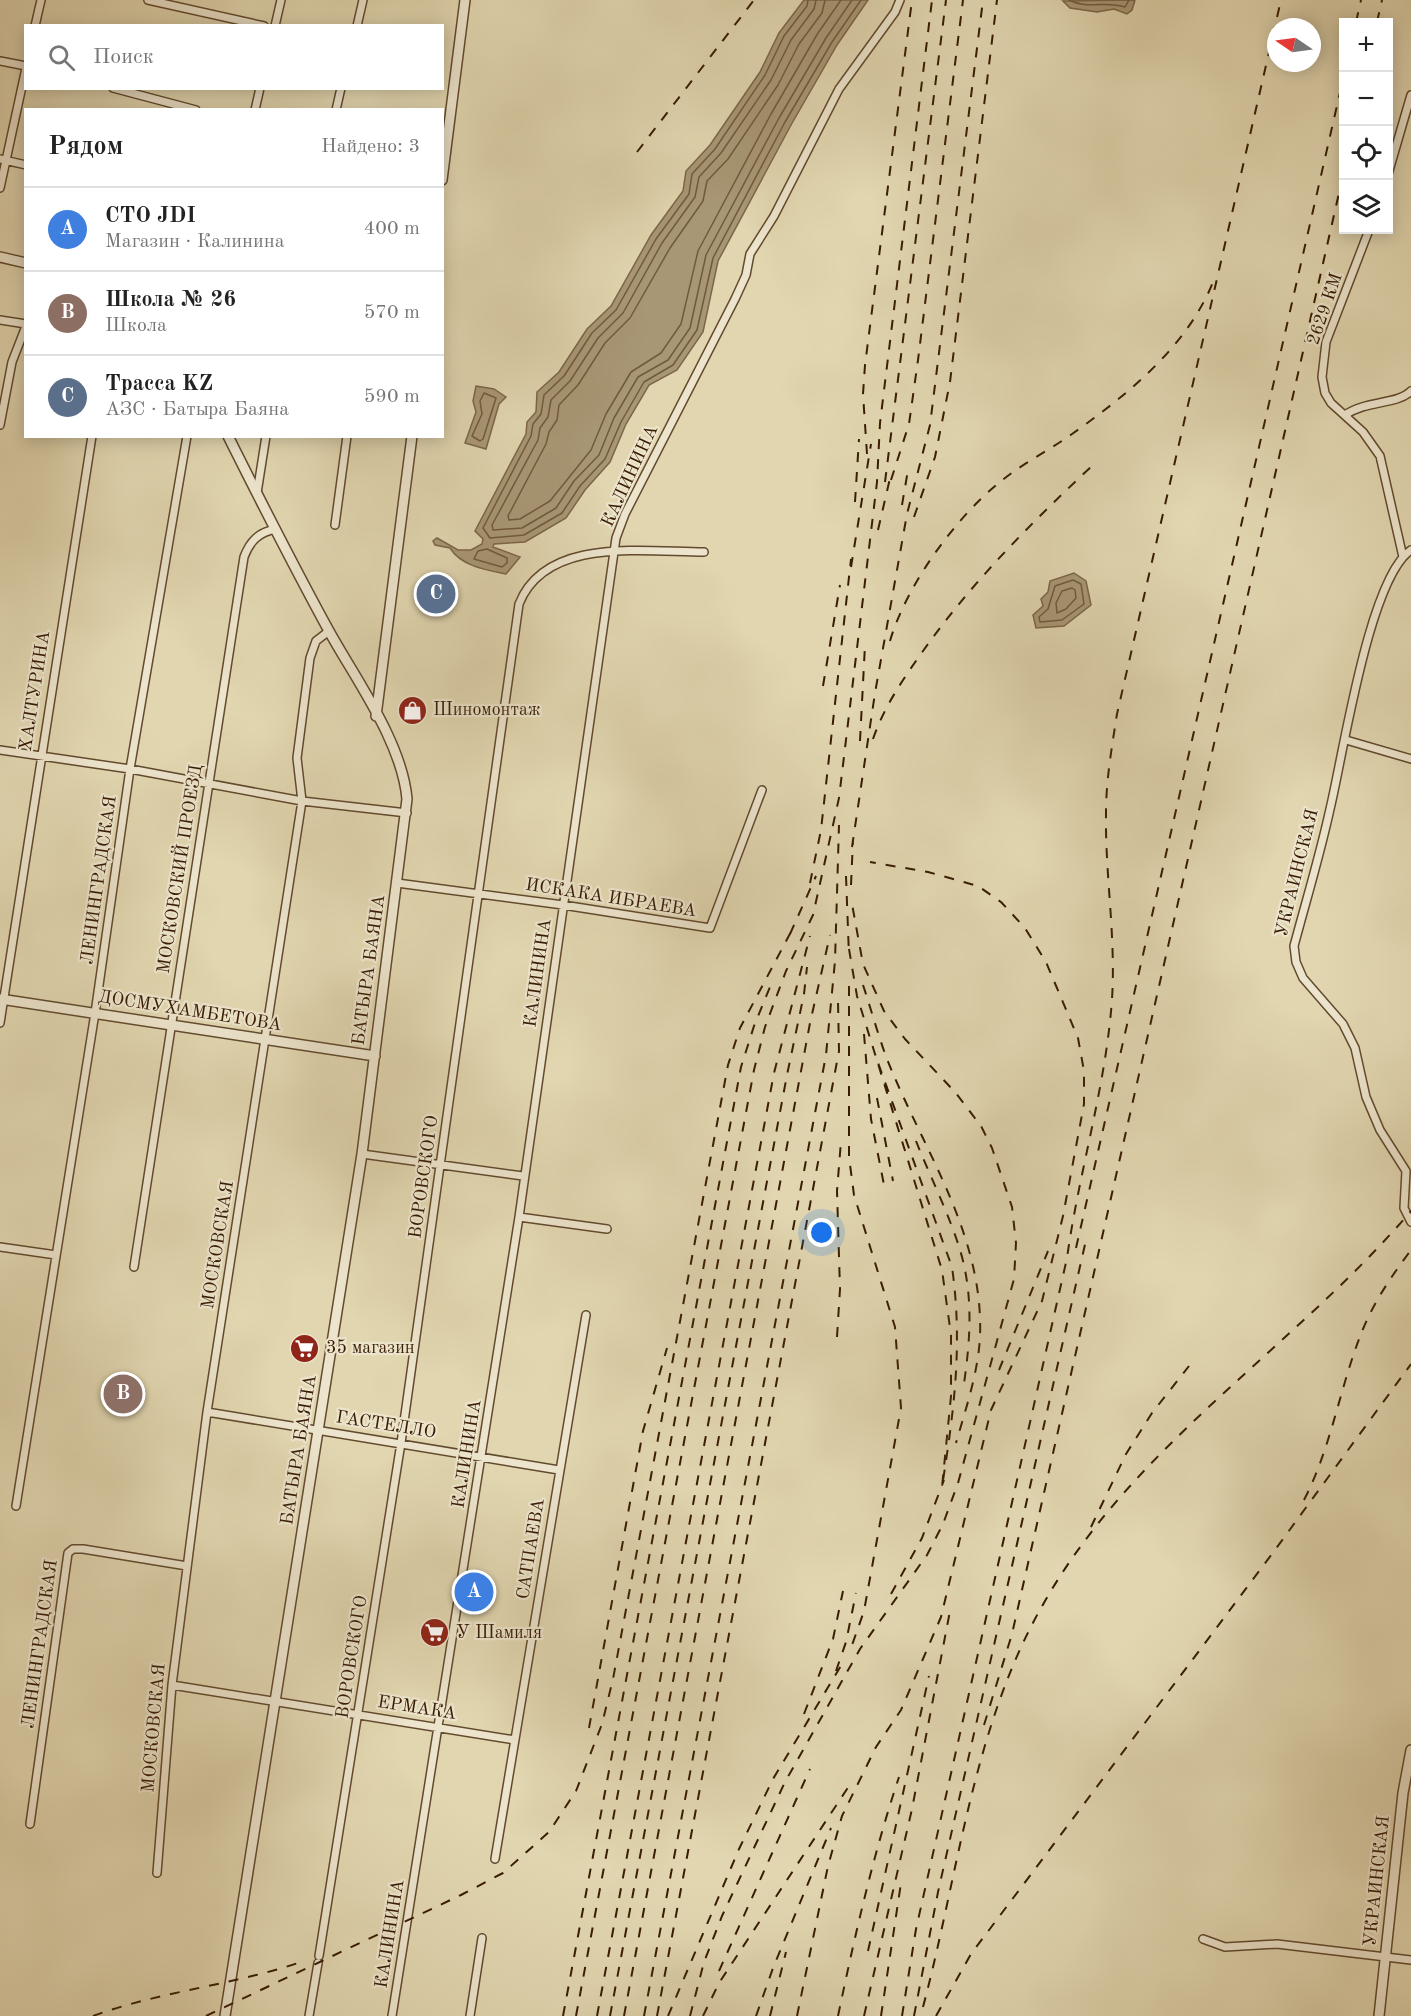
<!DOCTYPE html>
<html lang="ru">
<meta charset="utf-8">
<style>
body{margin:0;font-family:"Old Standard TT",serif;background:#f6f6f6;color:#222}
.controls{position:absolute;right:18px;top:18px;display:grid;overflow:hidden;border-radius:0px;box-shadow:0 3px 15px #0003}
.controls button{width:54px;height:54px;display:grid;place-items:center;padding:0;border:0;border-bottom:2px solid #e0e0e0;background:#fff;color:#222;font:30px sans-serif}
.compass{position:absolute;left:1267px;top:18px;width:54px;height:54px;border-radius:50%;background:#fff;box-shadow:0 3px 15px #0003;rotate:283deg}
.you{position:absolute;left:822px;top:1233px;width:21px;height:21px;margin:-15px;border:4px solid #fff;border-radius:50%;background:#1a73e8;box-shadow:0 0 0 9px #1a73e833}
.badge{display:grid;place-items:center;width:39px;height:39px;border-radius:50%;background:#b45309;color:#fff;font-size:20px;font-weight:700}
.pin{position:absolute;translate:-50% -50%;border:3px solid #fff;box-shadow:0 2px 6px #0006}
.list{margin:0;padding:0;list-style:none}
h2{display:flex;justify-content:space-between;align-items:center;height:78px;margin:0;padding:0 24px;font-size:26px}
h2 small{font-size:20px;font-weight:400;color:#767676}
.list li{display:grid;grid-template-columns:39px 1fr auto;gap:18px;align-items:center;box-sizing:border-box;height:84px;padding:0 24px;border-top:2px solid #e0e0e0}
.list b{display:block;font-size:22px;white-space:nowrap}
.list p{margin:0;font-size:20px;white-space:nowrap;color:#767676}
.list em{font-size:20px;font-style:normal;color:#767676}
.icon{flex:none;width:33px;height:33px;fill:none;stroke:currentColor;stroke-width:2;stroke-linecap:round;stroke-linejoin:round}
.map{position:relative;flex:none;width:1411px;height:2016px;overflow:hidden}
.search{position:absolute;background:#fff;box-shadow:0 3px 15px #0003;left:24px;top:24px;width:420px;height:66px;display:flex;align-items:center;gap:15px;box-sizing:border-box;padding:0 21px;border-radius:0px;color:#767676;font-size:22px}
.panel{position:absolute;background:#fff;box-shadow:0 3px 15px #0003;left:24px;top:108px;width:420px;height:330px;border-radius:0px}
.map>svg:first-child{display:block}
</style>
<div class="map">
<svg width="1411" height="2016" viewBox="0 0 1411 2016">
<rect width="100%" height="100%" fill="#e1d6b0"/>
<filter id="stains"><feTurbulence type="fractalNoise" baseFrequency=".00333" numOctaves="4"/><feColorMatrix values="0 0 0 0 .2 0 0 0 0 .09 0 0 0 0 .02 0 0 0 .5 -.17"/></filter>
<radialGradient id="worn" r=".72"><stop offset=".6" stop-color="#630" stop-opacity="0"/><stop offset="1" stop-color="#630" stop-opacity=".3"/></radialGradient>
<path fill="#a89775" stroke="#7b6647" stroke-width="1.5" d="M 804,0 L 868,0 L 837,45 L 791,125 L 718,261 L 703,332 L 677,370 L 649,385 L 626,424 L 610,462 L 585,490 L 566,518 L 525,542 L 494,544 L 493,547 L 520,557 L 506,574 C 486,570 461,566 450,548 L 435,545 L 433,541 L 437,538 L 458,550 L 471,550 L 482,544 L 483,539 L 475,531 L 526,434 L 527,422 L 536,412 L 537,392 L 559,372 L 587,329 L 611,306 L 651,235 L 683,191 L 686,171 L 710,145 L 760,72 L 779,33 Z
M 1135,0 L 1132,10 L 1127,14 L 1114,9 L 1097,12 L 1070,8 L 1063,1 Z
M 476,386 L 494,389 L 506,397 L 499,404 L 486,449 L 465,443 L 476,412 L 473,401 Z
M 1074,573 L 1086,581 L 1091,605 L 1064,626 L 1036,628 L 1033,615 L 1043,606 L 1041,599 L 1048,592 L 1050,581 Z"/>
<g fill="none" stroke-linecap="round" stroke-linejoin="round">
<path stroke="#705a3c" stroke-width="1.5" d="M 808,0 L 807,6 L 784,36 L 765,75 L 715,149 L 692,174 L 689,194 L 656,239 L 616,310 L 592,333 L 564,376 L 544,395 L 541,414 L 533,424 L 531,436 L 483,528 L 490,538 L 524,535 L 562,513 L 580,486 L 605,459 L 621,422 L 644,382 L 673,365 L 697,330 L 713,258 L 785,122 L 832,42 L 861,0
M 816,0 L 814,9 L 791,40 L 771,80 L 721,153 L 699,177 L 695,197 L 662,243 L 623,313 L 598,338 L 570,381 L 551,400 L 548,417 L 540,428 L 538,440 L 492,525 L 493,530 L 522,528 L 556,508 L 574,481 L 599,455 L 614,418 L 638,377 L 668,360 L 690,328 L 706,255 L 779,118 L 826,38 L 852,0
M 825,0 L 822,13 L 799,44 L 778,85 L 728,159 L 707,181 L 703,201 L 670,248 L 630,318 L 605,343 L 578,385 L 559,405 L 557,420 L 549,432 L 546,444 L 508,516 L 509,520 L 520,519 L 550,501 L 591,450 L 606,414 L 631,372 L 661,353 L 681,324 L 698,251 L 771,114 L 818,33 L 841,0
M 1069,0 C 1088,10 1106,0 1125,7 L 1129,0
M 484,393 L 496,398 L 483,439 L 480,441 L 472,436 L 482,414 L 480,401 Z
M 487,549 L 507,558 L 507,563 L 502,567 L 474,559 L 478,551 Z
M 1073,580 L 1081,584 L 1084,604 L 1062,620 L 1040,622 L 1039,617 L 1048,609 L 1055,586 Z
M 1072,588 L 1075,590 L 1076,598 L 1066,609 L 1057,613 L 1056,603 L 1062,591 Z"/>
<defs>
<path id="minor" d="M 148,0 L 264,26
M 35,26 L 41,0
M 275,26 L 281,0
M 357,26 L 363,0
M 0,61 L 26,66
M 113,88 L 196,110
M 255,110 L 260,88
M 336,110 L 341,88
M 0,159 L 26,165
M 1388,174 L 1411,95
M 0,188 L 26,68
M 1369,230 L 1326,342 L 1322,377 L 1325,393 L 1331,403 L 1363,432 L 1380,456 L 1403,557
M 0,320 L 26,324
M 1345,415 C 1367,400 1397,405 1411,391
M 0,425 L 12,362 L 26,326
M 257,493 L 266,436
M 335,525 L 347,436
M 1411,550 C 1369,578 1343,756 1330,809 C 1320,855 1306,901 1294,946 L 1296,962 L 1303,978 L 1343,1024 L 1355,1048 L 1366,1097 L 1380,1130 L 1406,1171 L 1404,1208 L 1411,1222
M 1346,740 L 1411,759
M 0,750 L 130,769 L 302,801 L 407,813
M 397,883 L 563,905 L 710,928 L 762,790
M 0,1023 L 92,436
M 362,1154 L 523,1176
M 519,1217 L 607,1229
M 0,1247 L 56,1255
M 134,1267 L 244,557 C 250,541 259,532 276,529
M 207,1412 L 559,1470
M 16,1506 L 95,1013 L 130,769 L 187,436
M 172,1685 L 515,1740
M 30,1824 L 68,1553 L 73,1549 L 83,1549 L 187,1566
M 495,1859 L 586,1315
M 157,1873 L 172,1685 L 207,1412 L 302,801 L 297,758 L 310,658 L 316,641 L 329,631
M 1203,1939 L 1225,1947 L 1277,1944 L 1411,1960
M 319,1956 L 401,1443 L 519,604 C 546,536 645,552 704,552
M 309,2016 L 318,1963
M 392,2016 L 519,1217 L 616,538 L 625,514 L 735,299 L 746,275 L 750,254 L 774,216 L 839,89 L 895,12 L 900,0
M 470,2016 L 482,1938"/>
<path id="tertiary" d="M 442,180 L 465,0
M 0,257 L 26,263
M 376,716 L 412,436
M 0,999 L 375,1056
M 225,2016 L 362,1154 L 407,799 C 402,742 356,680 329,631 C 294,567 261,502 228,436
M 1379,2016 L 1403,1793 L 1411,1750"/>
</defs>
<use href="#minor" stroke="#624a2e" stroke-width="10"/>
<use href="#tertiary" stroke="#624a2e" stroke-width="12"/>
<use href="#minor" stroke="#ece4cc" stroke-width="7"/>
<use href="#tertiary" stroke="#ece4cc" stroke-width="9"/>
<path stroke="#381c03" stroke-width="2" stroke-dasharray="10 10" stroke-linecap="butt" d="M 1356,22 L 1361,0
M 1377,22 L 1382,0
M 637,152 L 754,0
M 867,454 L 863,394 L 865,365 L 912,0
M 891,480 L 909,424 L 918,360 L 963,0
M 885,482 L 946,0
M 855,502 L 859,439
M 902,505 L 908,470
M 914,517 L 935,457 L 950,382 L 997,0
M 878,530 L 891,474
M 851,567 L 871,444
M 890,641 C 906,586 955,518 1000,482 C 1023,463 1048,451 1072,434 C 1127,395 1187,347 1213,282
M 823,686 L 840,585
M 873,739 C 884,707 903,679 923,651 C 972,582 1031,523 1093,465
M 860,741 L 865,645
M 852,847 L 875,693 L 907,514 L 930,425 L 983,0
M 846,876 L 849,956
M 810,883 L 821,830 L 851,559
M 851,885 L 853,840
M 790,934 L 816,876
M 849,949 L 857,996 L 942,1270 L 951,1335 L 951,1396 L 942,1487 C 954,1410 963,1345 952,1267 L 877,1060
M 863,985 C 871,1009 878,1035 887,1059 C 923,1150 984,1234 980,1337 C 978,1373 966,1408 956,1443
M 849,986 L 849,1157 L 854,1195 L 895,1327 L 901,1408 L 864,1611 L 851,1648
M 864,1034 L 871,1119 L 885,1190
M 877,1098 L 893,1181
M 916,1141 C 931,1179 958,1232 965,1270 C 973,1310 969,1351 963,1390
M 1076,1248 L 1344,75
M 837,1337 L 840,1289 L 837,1191 L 841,1141
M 999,1370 L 1048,1251
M 1304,1500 C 1332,1446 1340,1385 1363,1329 C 1375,1300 1393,1274 1411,1250
M 1091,1527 L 1126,1454 L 1152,1413 L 1189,1366
M 891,1594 L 922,1538 L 944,1480
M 836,1671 L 846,1642 L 856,1593
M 804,1714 L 833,1639 L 843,1591
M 984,1725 L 1012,1634 L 1344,171
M 589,1728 L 643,1431 L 667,1348
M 868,1951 L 929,1676
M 719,1971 L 810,1769
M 923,2007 C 959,1872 973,1724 1045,1601 C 1135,1444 1295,1347 1411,1211
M 93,2016 C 161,1991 235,1985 304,1961
M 206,2016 L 461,1895 L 503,1873 L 549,1832 L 576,1791 L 602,1724 L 613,1679 L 728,1065 L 740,1028 L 793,928
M 563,2016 L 741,1067 L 754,1026 L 770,987
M 576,2016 L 754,1070 L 765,1027 L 786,971 L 813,915 L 839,798 L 877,482 L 880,423 L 932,0
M 597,2016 L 774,1073 L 810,936
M 610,2016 L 787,1075 L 804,994 L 807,967
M 624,2016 L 810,1023 L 830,935
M 644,2016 L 826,1055 L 835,961 L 839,825
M 657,2016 L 839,1051 L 838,1001
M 668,2016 L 739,1849 L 773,1779 L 842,1664
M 690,2016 L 704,1962 L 722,1916 L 785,1782 L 860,1649 L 927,1555 L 943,1524 L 958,1483 L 1014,1279 L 1016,1243 L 1012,1207 L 992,1148 L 981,1126 L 955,1092 L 905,1039 L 884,1011 L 863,964 L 852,904
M 703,2016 L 719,1983 L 849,1786
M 756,2016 L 773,1968 L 831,1828
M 770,2016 L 786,1952
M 797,2016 L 828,1866 L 842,1816 L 876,1747 L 901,1710 L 941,1617 L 991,1410 L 1042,1301 L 1063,1216 L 1084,1104 L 1084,1071 L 1078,1038 L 1046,962 L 1025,928 L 1001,902 L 978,886 L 928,872 L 870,862
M 838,2016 C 855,1935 873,1855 899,1777
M 864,2016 L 912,1809 L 950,1611
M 881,2016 L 901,1883
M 902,2016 L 916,1929 L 1067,1258 C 1079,1171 1106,1086 1112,999 C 1116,936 1105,875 1106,813 C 1106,780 1112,746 1117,714 L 1281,0
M 914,2016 L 938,1892 L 1086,1240
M 936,2016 L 971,1954 L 1272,1554 L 1411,1364"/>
</g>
<defs>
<symbol id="shop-disc" viewBox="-11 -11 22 22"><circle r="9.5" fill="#8f2418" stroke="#ece4cc"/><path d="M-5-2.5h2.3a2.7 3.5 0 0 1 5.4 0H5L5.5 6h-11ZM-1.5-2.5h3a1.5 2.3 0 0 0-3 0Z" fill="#fff"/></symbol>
<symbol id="supermarket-disc" viewBox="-11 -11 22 22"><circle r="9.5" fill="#8f2418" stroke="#ece4cc"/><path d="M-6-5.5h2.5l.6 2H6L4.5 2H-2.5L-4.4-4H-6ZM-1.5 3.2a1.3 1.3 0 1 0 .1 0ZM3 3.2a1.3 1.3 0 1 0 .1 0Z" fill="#fff"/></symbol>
</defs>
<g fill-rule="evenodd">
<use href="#shop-disc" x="396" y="694" width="33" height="33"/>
<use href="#supermarket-disc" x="288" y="1332" width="33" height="33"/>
<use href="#supermarket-disc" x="418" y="1616" width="33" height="33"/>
</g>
<g text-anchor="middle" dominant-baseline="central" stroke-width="4.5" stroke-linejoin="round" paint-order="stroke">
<g font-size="18" fill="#381c03" stroke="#ece4cc">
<text transform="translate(1325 309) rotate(-71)">2629 КМ</text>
<text transform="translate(630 476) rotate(-65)">КАЛИНИНА</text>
<text transform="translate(35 691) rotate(-81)">ХАЛТУРИНА</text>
<text transform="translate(180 869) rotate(-81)">МОСКОВСКИЙ ПРОЕЗД</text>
<text transform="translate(1297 873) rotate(-76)">УКРАИНСКАЯ</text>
<text transform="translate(99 880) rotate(-82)">ЛЕНИНГРАДСКАЯ</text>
<text transform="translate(611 898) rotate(9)">ИСКАКА ИБРАЕВА</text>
<text transform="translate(369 970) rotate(-82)">БАТЫРА БАЯНА</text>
<text transform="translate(538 973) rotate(-82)">КАЛИНИНА</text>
<text transform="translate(190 1011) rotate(9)">ДОСМУХАМБЕТОВА</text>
<text transform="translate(424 1177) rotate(-82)">ВОРОВСКОГО</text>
<text transform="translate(218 1245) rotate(-81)">МОСКОВСКАЯ</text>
<text transform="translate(386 1425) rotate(9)">ГАСТЕЛЛО</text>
<text transform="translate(299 1450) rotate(-81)">БАТЫРА БАЯНА</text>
<text transform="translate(467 1454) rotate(-81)">КАЛИНИНА</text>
<text transform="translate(531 1549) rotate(-81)">САТПАЕВА</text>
<text transform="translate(40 1644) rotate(-82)">ЛЕНИНГРАДСКАЯ</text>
<text transform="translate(352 1657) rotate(-81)">ВОРОВСКОГО</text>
<text transform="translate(417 1708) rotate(9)">ЕРМАКА</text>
<text transform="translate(154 1728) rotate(-85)">МОСКОВСКАЯ</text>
<text transform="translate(1377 1881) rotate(-84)">УКРАИНСКАЯ</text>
<text transform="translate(390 1934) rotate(-81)">КАЛИНИНА</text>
</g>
<g font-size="18" fill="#381c03" stroke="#ece4cc" text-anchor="start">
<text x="433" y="710">Шиномонтаж</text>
<text x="326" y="1348">35 магазин</text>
<text x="456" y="1633">У Шамиля</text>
</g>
</g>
<rect width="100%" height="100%" filter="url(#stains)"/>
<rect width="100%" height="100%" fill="url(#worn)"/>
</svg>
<div class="controls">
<button>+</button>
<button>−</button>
<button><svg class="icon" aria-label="locate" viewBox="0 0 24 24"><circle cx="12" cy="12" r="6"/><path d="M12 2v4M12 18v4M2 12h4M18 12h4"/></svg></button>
<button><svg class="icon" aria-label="layers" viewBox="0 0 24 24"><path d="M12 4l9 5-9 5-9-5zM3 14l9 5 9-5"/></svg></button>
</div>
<svg class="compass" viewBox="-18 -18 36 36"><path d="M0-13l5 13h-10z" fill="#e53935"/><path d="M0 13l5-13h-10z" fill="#767676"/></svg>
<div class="you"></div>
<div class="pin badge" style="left:474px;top:1592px;background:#3f7fe0">A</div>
<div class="pin badge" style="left:123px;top:1394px;background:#8d6e63">B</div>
<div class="pin badge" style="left:436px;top:594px;background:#5c6f8a">C</div>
<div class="search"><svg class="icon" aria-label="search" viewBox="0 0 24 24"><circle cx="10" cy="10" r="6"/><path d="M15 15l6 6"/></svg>Поиск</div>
<section class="panel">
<h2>Рядом<small>Найдено: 3</small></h2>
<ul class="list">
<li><span class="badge" style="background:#3f7fe0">A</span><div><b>СТО JDI</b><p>Магазин · Калинина</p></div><em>400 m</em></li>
<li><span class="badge" style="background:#8d6e63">B</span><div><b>Школа № 26</b><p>Школа</p></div><em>570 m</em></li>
<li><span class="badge" style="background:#5c6f8a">C</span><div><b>Трасса KZ</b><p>АЗС · Батыра Баяна</p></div><em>590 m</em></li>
</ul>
</section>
</div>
